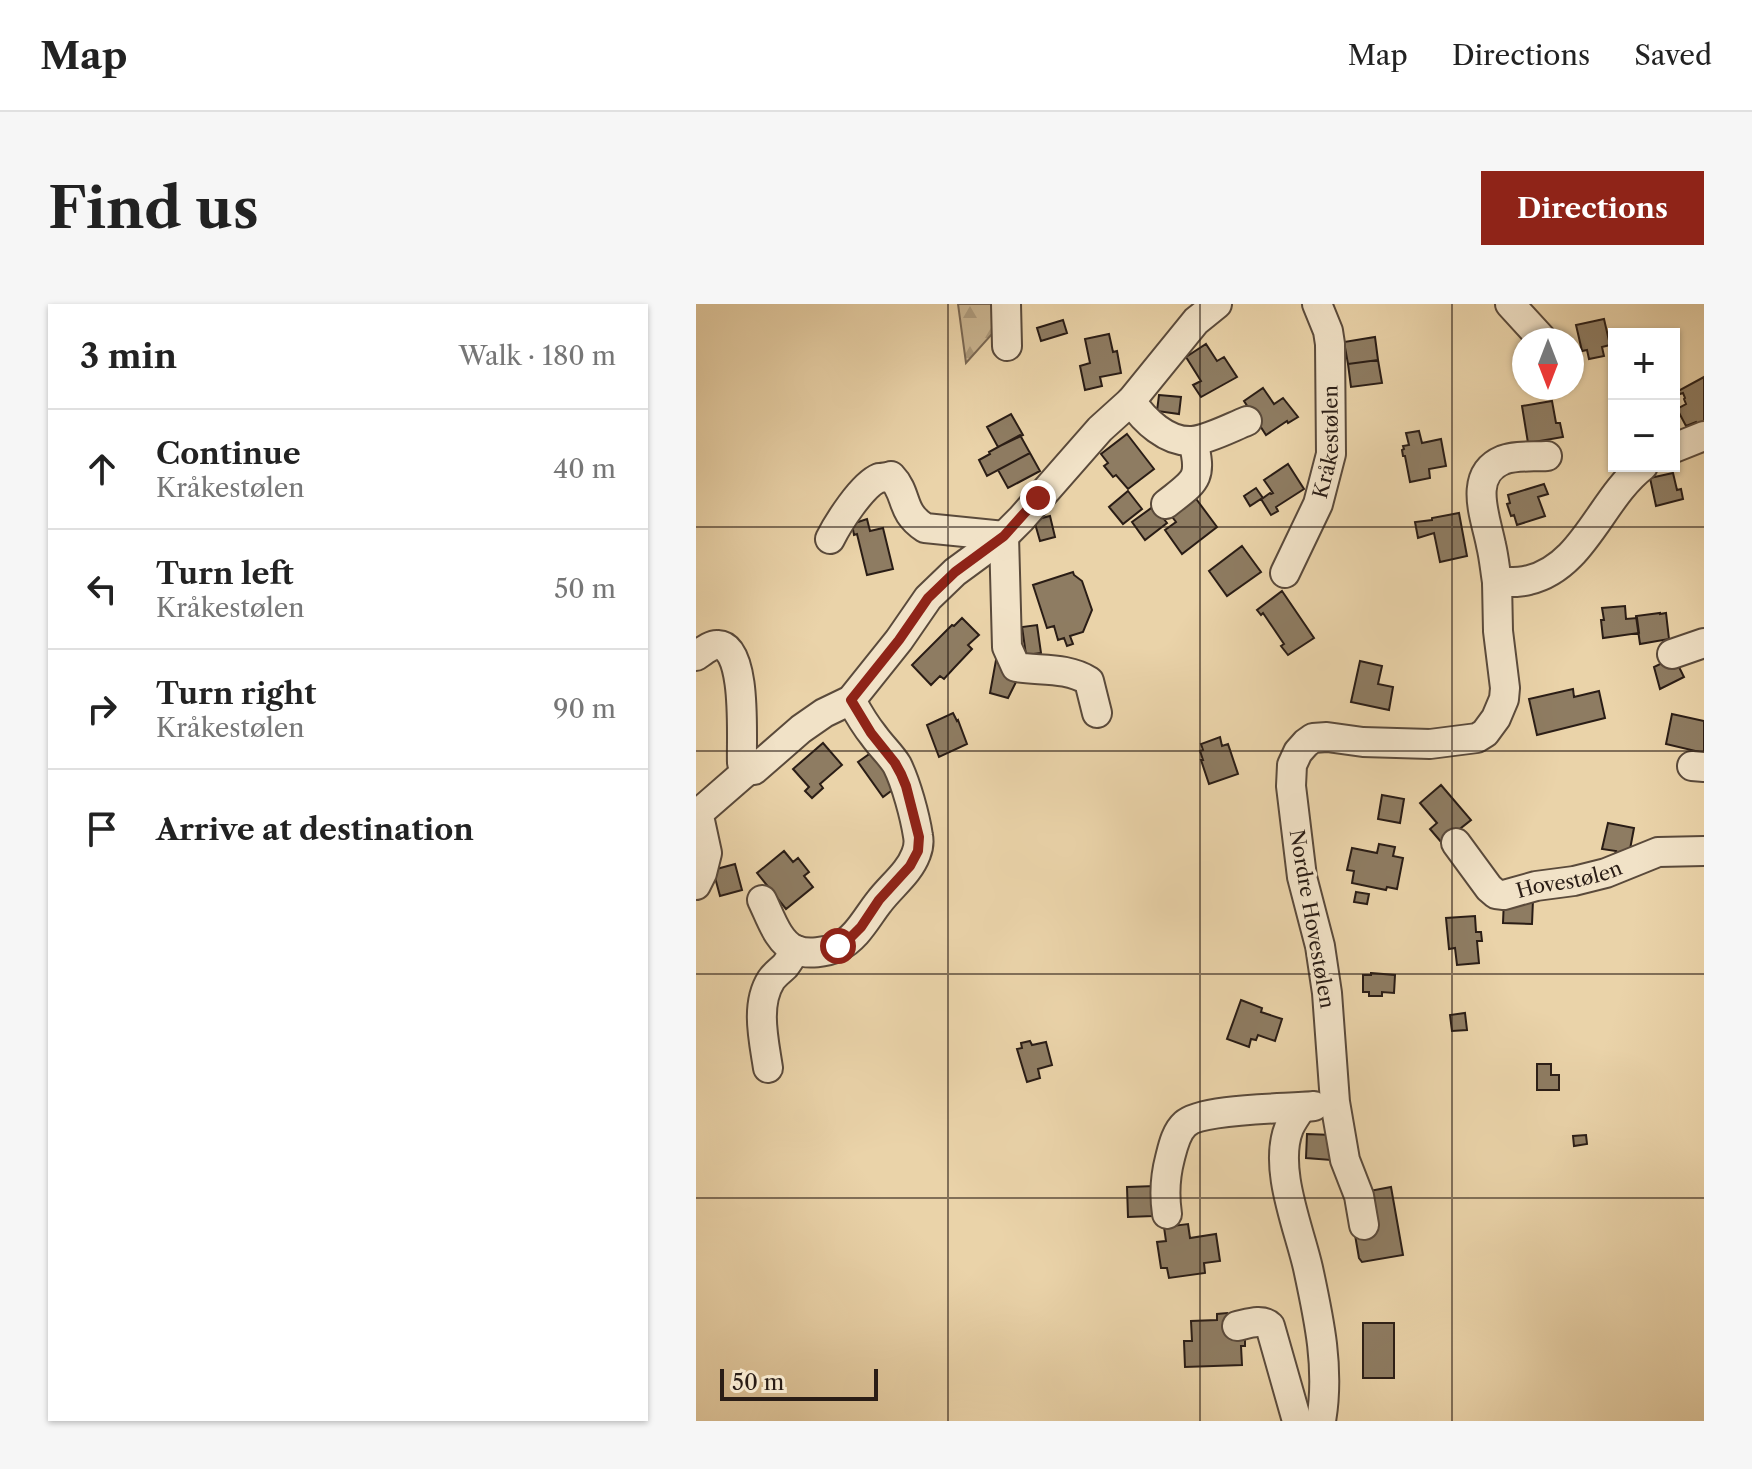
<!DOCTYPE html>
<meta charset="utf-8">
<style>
body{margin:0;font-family:"Libre Caslon Text",serif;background:#f6f6f6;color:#222}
.controls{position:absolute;right:24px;top:24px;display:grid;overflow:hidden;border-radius:0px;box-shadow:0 2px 6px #0004}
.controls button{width:72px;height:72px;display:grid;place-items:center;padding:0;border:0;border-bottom:2px solid #e0e0e0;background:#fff;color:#222;font:40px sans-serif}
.compass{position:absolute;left:816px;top:24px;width:72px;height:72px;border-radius:50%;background:#fff;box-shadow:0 2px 6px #0004;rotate:180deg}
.scale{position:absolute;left:24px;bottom:20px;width:158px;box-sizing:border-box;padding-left:8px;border:4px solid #2a1d16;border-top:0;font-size:22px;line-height:28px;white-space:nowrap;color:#2a1d16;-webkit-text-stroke:6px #f1e2c7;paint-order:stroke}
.stop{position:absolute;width:24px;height:24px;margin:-18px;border:6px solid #8f2418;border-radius:50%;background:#fff}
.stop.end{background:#8f2418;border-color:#fff;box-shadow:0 2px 8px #0008}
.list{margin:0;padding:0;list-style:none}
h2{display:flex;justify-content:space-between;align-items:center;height:104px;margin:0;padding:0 32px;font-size:34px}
h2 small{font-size:26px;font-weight:400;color:#767676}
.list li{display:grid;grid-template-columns:52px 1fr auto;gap:24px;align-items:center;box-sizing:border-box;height:120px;padding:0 32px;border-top:2px solid #e0e0e0}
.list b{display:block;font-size:30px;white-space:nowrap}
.list p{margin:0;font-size:26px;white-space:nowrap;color:#767676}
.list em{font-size:26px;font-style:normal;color:#767676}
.icon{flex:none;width:44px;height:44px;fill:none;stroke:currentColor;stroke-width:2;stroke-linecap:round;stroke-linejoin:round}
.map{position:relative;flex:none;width:1008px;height:1117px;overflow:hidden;border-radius:0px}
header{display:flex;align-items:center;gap:48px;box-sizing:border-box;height:112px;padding:0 40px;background:#fff;border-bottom:2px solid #e0e0e0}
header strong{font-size:38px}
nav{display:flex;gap:44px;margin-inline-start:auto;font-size:28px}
.intro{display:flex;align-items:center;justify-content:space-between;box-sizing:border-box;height:192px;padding:0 48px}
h1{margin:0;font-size:56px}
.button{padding:20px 36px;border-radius:0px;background:#8f2418;color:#fff;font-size:28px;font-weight:700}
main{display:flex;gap:48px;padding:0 48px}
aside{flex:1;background:#fff;border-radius:0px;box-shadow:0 2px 6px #0004}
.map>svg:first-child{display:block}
</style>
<header>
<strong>Map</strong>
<nav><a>Map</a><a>Directions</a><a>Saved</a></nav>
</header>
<div class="intro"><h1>Find us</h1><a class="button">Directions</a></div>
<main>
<aside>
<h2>3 min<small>Walk · 180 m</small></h2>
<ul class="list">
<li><svg class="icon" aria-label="ahead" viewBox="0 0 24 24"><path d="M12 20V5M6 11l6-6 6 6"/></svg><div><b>Continue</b><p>Kråkestølen</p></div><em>40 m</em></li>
<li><svg class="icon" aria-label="left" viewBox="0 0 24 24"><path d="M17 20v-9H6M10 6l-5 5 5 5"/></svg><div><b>Turn left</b><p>Kråkestølen</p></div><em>50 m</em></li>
<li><svg class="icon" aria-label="right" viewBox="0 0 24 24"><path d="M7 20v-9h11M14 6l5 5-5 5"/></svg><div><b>Turn right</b><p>Kråkestølen</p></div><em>90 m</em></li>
<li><svg class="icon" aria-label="arrive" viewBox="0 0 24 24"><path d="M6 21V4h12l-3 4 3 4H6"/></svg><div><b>Arrive at destination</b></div></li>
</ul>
</aside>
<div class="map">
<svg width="1008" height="1117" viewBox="0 0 1008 1117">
<defs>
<pattern id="forest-firs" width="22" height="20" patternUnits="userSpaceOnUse" patternTransform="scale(2)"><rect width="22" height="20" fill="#c9b490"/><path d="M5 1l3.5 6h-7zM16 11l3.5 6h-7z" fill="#ad9a7b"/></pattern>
</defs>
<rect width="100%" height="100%" fill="#ead3a9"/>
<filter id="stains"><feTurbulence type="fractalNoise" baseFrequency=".0025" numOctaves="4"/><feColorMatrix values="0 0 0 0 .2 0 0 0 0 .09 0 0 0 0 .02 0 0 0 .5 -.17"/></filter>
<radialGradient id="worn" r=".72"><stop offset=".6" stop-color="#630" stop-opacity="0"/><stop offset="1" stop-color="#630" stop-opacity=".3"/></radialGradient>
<path fill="url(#forest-firs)" stroke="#7a6853" stroke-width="2" d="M 262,0 L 323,0 L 270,59 Z"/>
<path fill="#8e7c62" stroke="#2a1d16" stroke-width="2" d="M 908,15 L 914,41 L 906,43 L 908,52 L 893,55 L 891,46 L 886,47 L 880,21 Z
M 367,16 L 371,29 L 345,37 L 341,24 Z
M 413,30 L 417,48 L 421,47 L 425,69 L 404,73 L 406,82 L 389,86 L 384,62 L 394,59 L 389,35 Z
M 679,33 L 682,56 L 652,60 L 648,38 Z
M 510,40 L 521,57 L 528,53 L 541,73 L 505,93 L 497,81 L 505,77 L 490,53 Z
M 682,56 L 686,79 L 655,83 L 652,60 Z
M 1008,73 L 1008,123 L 1004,125 L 1000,118 L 990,122 L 981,105 L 990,100 L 988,95 L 989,94 L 987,89 L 984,90 L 982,87 Z
M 567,84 L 578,100 L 587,94 L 602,113 L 592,119 L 591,117 L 570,131 L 548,97 Z
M 463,91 L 485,93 L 483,110 L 461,107 Z
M 856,97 L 860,119 L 864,119 L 867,133 L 832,139 L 826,102 Z
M 315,110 L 327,131 L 302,143 L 291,123 Z
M 723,127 L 726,139 L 745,135 L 750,162 L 733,165 L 734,174 L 714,178 L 709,152 L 707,152 L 706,146 L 708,145 L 707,142 L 713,141 L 710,129 Z
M 431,130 L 458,165 L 432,185 L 420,171 L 417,173 L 408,162 L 412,159 L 405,150 Z
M 324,131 L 334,149 L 291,172 L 283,156 L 294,150 L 293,148 Z
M 334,149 L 344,167 L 312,184 L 302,166 Z
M 592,160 L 608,185 L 580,203 L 582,207 L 575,211 L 565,195 L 554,202 L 548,192 L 560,184 L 567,194 L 574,189 L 575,190 L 577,189 L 568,176 Z
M 977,169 L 981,186 L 985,185 L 987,195 L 960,202 L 954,174 Z
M 848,180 L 852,190 L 842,193 L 849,212 L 821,221 L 818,211 L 815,212 L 811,200 L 814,199 L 812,191 Z
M 432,187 L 446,205 L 427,220 L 413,203 Z
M 498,192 L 521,223 L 486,250 L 469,226 L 480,218 L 474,210 Z
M 458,202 L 471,219 L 449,236 L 436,218 Z
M 763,209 L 771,252 L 744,258 L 738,229 L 722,234 L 719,218 L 736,216 L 736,214 Z
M 354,212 L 359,233 L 344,237 L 338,216 Z
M 171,215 L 174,227 L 187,224 L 197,265 L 171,271 L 161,230 L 158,231 L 156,220 Z
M 546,242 L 565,268 L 531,292 L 513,267 Z
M 377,268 L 378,271 L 386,277 L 396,306 L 387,328 L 374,332 L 377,340 L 371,342 L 368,334 L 362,336 L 358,322 L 351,324 L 337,281 Z
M 586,287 L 618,334 L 592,351 L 585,342 L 588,340 L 567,309 L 565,311 L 561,306 Z
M 929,302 L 930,315 L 941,314 L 943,329 L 907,334 L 905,316 L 908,316 L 906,304 Z
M 964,309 L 964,310 L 970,309 L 973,335 L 944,340 L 940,312 Z
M 266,314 L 283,331 L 272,341 L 276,345 L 258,364 L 248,375 L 244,372 L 235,381 L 216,361 L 256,321 L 258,322 Z
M 341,321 L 345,349 L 330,351 L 326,323 Z
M 978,353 L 988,373 L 964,385 L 958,363 Z
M 300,356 L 318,362 L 325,368 L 312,394 L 294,389 Z
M 664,357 L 686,362 L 682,380 L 697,383 L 693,406 L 655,398 Z
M 877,385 L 878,393 L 903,387 L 909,414 L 841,431 L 833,395 Z
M 257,409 L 261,417 L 262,416 L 271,440 L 243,453 L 231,421 Z
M 976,410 L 1008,417 L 1008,449 L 970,440 Z
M 524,433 L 526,442 L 532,440 L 542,470 L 513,480 L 505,456 L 507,456 L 504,447 L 507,446 L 505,440 Z
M 127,439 L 146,461 L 124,480 L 127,484 L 116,494 L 109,487 L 113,483 L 97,465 Z
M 179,446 L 203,481 L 187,493 L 162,458 Z
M 745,481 L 775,516 L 746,539 L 734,525 L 741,519 L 724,499 Z
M 686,491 L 708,495 L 704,519 L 682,515 Z
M 912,519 L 938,524 L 932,556 L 918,553 L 920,547 L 906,545 Z
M 683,540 L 699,543 L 697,552 L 707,554 L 701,585 L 691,583 L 690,586 L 656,579 L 658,567 L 651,566 L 656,544 L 681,549 Z
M 88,547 L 97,558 L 102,554 L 113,568 L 108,572 L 117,583 L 90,605 L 61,569 Z
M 39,560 L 46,586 L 24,592 L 17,566 Z
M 660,588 L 673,590 L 671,600 L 658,598 Z
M 808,595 L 837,596 L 836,620 L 807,619 Z
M 779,612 L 780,628 L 785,628 L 786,637 L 781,637 L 783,659 L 761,661 L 759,644 L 753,645 L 750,614 Z
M 675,669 L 699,671 L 698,689 L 686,688 L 686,692 L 673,692 L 673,688 L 667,688 L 667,671 L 675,671 Z
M 545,696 L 566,704 L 565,708 L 586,715 L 579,737 L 562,731 L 560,736 L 555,735 L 553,743 L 531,735 Z
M 769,709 L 771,726 L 756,727 L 754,711 Z
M 334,737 L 336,741 L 350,738 L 356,761 L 342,765 L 344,774 L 331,778 L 321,745 L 326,744 L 325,739 Z
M 841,760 L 855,760 L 855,771 L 863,771 L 863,786 L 841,786 Z
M 611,830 L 636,831 L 635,856 L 610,854 Z
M 890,831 L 891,840 L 878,842 L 877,832 Z
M 459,882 L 457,912 L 432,913 L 431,883 Z
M 695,883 L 707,951 L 666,958 L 663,954 L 659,931 L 668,888 Z
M 492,920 L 494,934 L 520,930 L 524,957 L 508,959 L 509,969 L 473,974 L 471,964 L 465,964 L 461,938 L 470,937 L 468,923 Z
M 531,1009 L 531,1027 L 549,1031 L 549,1042 L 545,1042 L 546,1061 L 489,1063 L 488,1037 L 496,1037 L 495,1017 L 521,1016 L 521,1010 Z
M 667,1019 L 698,1019 L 698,1074 L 667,1074 Z"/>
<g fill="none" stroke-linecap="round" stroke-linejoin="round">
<defs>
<g id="minor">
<path d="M 310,0 L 311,42"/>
<path d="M 814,0 L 847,36"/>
<path d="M 435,97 C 448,116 471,139 497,137 C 513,135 536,123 551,117"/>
<path d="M 978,144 L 1008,132"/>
<path d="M 851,152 C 837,153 820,151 807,156 C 771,171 790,214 795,241 C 798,253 799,266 801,278 C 812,278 822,279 833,276 C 888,263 905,194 947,162"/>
<path d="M 470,200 C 499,177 507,176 497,137"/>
<path d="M 134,235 C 142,219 166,181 183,174 C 184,174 194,173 195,172 C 213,191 203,207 229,224 L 308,232 L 311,343 L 320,363 C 344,367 371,363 393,377 L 401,409"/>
<path id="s1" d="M 589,269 L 622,200 L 635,150 L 634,40 L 632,27 L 621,0"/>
<path d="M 976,350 L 1008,339"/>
<path d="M 0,352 C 6,348 15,340 22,341 C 52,342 45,437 46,459 L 51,467 L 58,466 L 105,425 L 128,409 L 155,396 L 203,336 L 232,294 L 259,268 L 308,232 L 325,215 L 404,125 L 435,97 L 500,17 L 521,0"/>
<path d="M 996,462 L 1008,463"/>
<path id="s2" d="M 760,539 L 793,584 L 800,590 L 808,591 L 840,582 L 878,577 L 910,569 L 962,548 L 1008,547"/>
<path d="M 0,581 L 6,569 L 11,549 L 3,512 L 5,507 L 51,467"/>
<path d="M 66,596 C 74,612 82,639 100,646 C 112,651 130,648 142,643 C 161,634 171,613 183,598 C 195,582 213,569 220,550 C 222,545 223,537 222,532 C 219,512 210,479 201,461 C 195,451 185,442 178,432 C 169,421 162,409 155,396"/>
<path d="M 72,764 C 68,737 59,701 75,676 C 79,670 84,667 89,662 C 93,657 96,651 100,646"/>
<path d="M 606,803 C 601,810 596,817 593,824 C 577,864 603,924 612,964 C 623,1015 634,1065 625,1117"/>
<path d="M 471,910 C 468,890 469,873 474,854 C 477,842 480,828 489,820 C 506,804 591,805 618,802"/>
<path d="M 668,921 L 663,892 L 649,856 L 639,798 L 631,689 L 624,642 L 606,573 L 595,482 L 596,461 L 602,448 L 610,439 L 617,434 L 631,433 L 667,438 L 734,440 L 781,434 L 789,429 L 800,414 L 808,395 L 809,384 L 802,327 L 801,278"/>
<path d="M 541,1022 C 551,1020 566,1014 574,1022 L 601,1117"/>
</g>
</defs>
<use href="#minor" stroke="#5a4a3b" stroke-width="32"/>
<use href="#minor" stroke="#f1e2c7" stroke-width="28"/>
</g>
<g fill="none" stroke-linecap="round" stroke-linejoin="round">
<path stroke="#8f2418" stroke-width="10" d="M 142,642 L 155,633 L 165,623 L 183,596 L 214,562 L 222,547 L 223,533 L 210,482 L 205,470 L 199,459 L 175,429 L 155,396 L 203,336 L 232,294 L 259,268 L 308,232 L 342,194"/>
</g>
<path fill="none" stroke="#2a1d16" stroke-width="2" stroke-opacity="0.55" d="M 252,0 L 252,1117M 504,0 L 504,1117M 756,0 L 756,1117M 0,223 L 1008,223M 0,447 L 1008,447M 0,670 L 1008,670M 0,894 L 1008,894"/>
<g text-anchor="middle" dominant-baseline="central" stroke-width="7" stroke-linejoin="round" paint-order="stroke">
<g font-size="20" fill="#2a1d16" stroke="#f1e2c7">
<text stroke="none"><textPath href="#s1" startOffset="140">Kråkestølen</textPath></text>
<text stroke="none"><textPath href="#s2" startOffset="140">Hovestølen</textPath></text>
<text transform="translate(616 615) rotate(80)">Nordre Hovestølen</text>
</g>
</g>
<rect width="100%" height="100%" filter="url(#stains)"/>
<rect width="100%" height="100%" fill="url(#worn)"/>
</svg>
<div class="controls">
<button>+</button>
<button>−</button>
</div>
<svg class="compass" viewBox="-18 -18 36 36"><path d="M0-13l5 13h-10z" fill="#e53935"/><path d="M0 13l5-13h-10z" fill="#767676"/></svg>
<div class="scale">50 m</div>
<div class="stop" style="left:142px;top:642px"></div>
<div class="stop end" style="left:342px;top:194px"></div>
</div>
</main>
